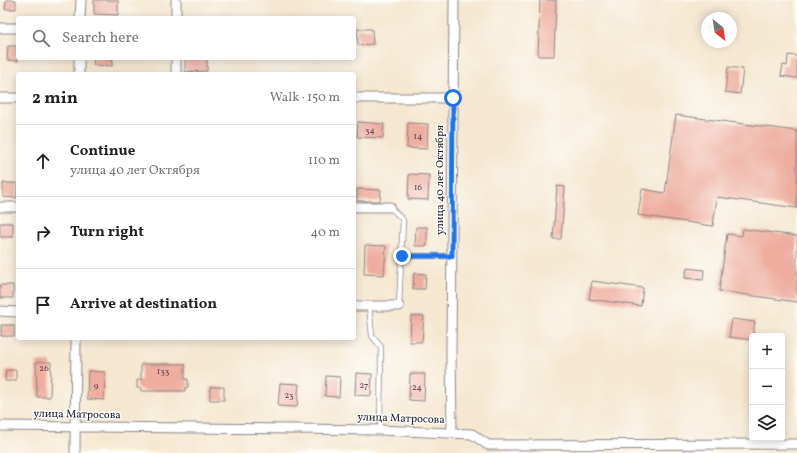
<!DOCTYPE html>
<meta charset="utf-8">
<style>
body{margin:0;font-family:Vollkorn,serif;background:#f6f6f6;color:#222}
.controls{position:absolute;right:12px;bottom:12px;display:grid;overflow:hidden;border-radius:4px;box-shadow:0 2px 10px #0003}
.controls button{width:36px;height:36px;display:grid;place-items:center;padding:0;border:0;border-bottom:1px solid #e0e0e0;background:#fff;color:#222;font:20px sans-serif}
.compass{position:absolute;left:701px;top:12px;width:36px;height:36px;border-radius:50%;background:#fff;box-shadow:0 2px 10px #0003;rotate:150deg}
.stop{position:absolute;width:12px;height:12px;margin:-9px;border:3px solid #1a73e8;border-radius:50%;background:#fff}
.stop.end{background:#1a73e8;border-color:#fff;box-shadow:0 1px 4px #0008}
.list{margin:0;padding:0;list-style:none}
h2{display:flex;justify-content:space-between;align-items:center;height:52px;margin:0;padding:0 16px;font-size:17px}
h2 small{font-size:13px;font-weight:400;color:#767676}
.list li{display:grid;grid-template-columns:26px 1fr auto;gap:12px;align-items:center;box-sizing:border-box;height:72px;padding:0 16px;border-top:1px solid #e0e0e0}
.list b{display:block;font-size:15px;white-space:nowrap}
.list p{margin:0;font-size:13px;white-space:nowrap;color:#767676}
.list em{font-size:13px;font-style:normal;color:#767676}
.icon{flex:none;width:22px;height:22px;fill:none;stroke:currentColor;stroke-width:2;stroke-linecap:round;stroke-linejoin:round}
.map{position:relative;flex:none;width:797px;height:453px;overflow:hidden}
.search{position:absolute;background:#fff;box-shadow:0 2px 10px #0003;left:16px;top:16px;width:340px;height:44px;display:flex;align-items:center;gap:10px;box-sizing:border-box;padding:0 14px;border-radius:4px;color:#767676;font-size:15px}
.panel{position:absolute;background:#fff;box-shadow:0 2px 10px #0003;left:16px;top:72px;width:340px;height:268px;border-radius:4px}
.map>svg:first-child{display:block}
</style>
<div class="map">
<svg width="797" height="453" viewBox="0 0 797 453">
<rect width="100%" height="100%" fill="#fdfcf7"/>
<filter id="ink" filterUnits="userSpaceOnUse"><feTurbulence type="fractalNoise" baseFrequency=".025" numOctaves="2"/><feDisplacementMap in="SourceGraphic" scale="8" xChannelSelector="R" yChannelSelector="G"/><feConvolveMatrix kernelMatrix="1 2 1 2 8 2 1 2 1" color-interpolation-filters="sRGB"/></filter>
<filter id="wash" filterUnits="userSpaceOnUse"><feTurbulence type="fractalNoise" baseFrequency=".012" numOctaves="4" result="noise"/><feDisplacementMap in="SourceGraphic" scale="16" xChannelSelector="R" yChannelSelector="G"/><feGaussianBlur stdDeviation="0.9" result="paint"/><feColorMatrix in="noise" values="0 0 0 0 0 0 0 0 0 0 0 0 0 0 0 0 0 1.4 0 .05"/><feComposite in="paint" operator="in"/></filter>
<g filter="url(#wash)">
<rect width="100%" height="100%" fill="#f5e7d0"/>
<g id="blocks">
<path fill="#eead9f" d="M 6,0 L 16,0 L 16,9 L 5,9 Z
M 94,0 L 118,0 L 118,15 L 94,14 Z
M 540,0 L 556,0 L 554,56 L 538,56 Z
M 357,29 L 372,29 L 373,44 L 358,45 Z
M 8,46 L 18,46 L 18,61 L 7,60 Z
M 788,55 L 797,56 L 797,78 L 781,76 L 783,65 L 787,66 Z
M 94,58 L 113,58 L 112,66 L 93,65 Z
M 185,58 L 207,58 L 207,71 L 185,72 Z
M 728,67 L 743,69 L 740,94 L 725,92 Z
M 676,115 L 797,131 L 797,208 L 717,197 L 713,226 L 638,215 L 642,189 L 665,193 Z
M 358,122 L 384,124 L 383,138 L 357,137 Z
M 408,123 L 428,124 L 427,149 L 407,148 Z
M 409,174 L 429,175 L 428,200 L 408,199 Z
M 3,183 L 17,183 L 17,198 L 3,197 Z
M 557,186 L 565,187 L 561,239 L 553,239 Z
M 357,189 L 381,190 L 380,201 L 357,201 Z
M 0,223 L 13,223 L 13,237 L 0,237 Z
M 416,227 L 427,227 L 427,246 L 415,246 Z
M 743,229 L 797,236 L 797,302 L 719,291 L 727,234 L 742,236 Z
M 365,245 L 386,246 L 384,275 L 364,274 Z
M 687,268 L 704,270 L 703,280 L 685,278 Z
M 414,273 L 426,274 L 425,289 L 413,289 Z
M 592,281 L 643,288 L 641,306 L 589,299 Z
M 0,285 L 13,285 L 13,298 L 0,298 Z
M 411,316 L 424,316 L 422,342 L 410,342 Z
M 732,319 L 755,322 L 752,340 L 729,337 Z
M 1,325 L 14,325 L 14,336 L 1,336 Z
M 36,362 L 51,362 L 50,397 L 37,397 Z
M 141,364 L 185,364 L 185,379 L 188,379 L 188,387 L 185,388 L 185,391 L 141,391 L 141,388 L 137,388 L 137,380 L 141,380 Z
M 6,370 L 16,370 L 16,381 L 5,381 Z
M 88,371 L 105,372 L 104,400 L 87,399 Z
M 356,373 L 372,374 L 371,396 L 355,395 Z
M 410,374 L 425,374 L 424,401 L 409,400 Z
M 326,376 L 340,377 L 339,397 L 325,396 Z
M 280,383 L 299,384 L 297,407 L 278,406 Z
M 210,387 L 224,387 L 224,400 L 210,400 Z"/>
</g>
</g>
<g filter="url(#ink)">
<use href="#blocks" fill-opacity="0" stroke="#8c8486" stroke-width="1"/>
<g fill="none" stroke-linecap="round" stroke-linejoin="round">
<defs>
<path id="lane" d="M 390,207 L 403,220 L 399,306
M 402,256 L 452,256
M 369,306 L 372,336 L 381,347 L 380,430"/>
<path id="street" d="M 176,0 L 176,18
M 80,18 L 81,0
M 0,28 L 18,28
M 176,58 L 176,74
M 79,74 L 79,58
M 0,98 L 18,98
M 354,98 L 453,98
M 0,207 L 18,207
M 354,207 L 390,207
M 354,306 L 399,306
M 0,311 L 18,312
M 0,426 L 380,430 L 472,434 L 488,445 L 797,444
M 452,433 L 451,351 L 454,0
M 75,453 L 76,338"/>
</defs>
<use href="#lane" stroke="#8c8486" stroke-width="6"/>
<use href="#street" stroke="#8c8486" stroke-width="11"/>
<use href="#lane" stroke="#fff" stroke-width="4.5"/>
<use href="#street" stroke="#fff" stroke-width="9"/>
</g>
</g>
<g fill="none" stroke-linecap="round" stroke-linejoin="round" filter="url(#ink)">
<path stroke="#1a73e8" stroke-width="5" d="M 402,256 L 452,256 L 453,98"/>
</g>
<g text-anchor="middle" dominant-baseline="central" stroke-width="3" stroke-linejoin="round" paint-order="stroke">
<g font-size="9" fill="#554554">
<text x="370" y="130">34</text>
<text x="418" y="136">14</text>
<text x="418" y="187">16</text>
<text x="44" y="368">26</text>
<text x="163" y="371">133</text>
<text x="364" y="385">27</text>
<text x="96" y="386">9</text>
<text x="417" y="387">24</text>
<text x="289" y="395">23</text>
</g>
<g font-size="11" fill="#22223b" stroke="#fdfcf7">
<text transform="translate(440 180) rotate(-90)">улица 40 лет Октября</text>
<text transform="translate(77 415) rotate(1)">улица Матросова</text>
<text transform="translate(401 419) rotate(2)">улица Матросова</text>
</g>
</g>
</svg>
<div class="controls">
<button>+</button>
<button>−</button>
<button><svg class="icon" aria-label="layers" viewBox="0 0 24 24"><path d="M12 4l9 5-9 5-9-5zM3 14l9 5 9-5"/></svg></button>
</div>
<svg class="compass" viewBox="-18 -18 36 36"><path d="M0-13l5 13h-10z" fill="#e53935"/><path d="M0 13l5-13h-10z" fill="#767676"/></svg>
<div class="stop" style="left:453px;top:98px"></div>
<div class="stop end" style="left:402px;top:256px"></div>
<div class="search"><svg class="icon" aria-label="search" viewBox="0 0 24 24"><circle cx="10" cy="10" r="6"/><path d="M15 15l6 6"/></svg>Search here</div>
<section class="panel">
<h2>2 min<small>Walk · 150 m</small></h2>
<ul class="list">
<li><svg class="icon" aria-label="ahead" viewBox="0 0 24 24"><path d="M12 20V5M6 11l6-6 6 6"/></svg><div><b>Continue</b><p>улица 40 лет Октября</p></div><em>110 m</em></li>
<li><svg class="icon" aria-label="right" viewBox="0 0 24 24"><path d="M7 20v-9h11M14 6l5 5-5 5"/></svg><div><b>Turn right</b></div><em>40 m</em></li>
<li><svg class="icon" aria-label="arrive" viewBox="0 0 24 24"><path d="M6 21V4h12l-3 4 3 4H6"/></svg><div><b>Arrive at destination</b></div></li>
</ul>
</section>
</div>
